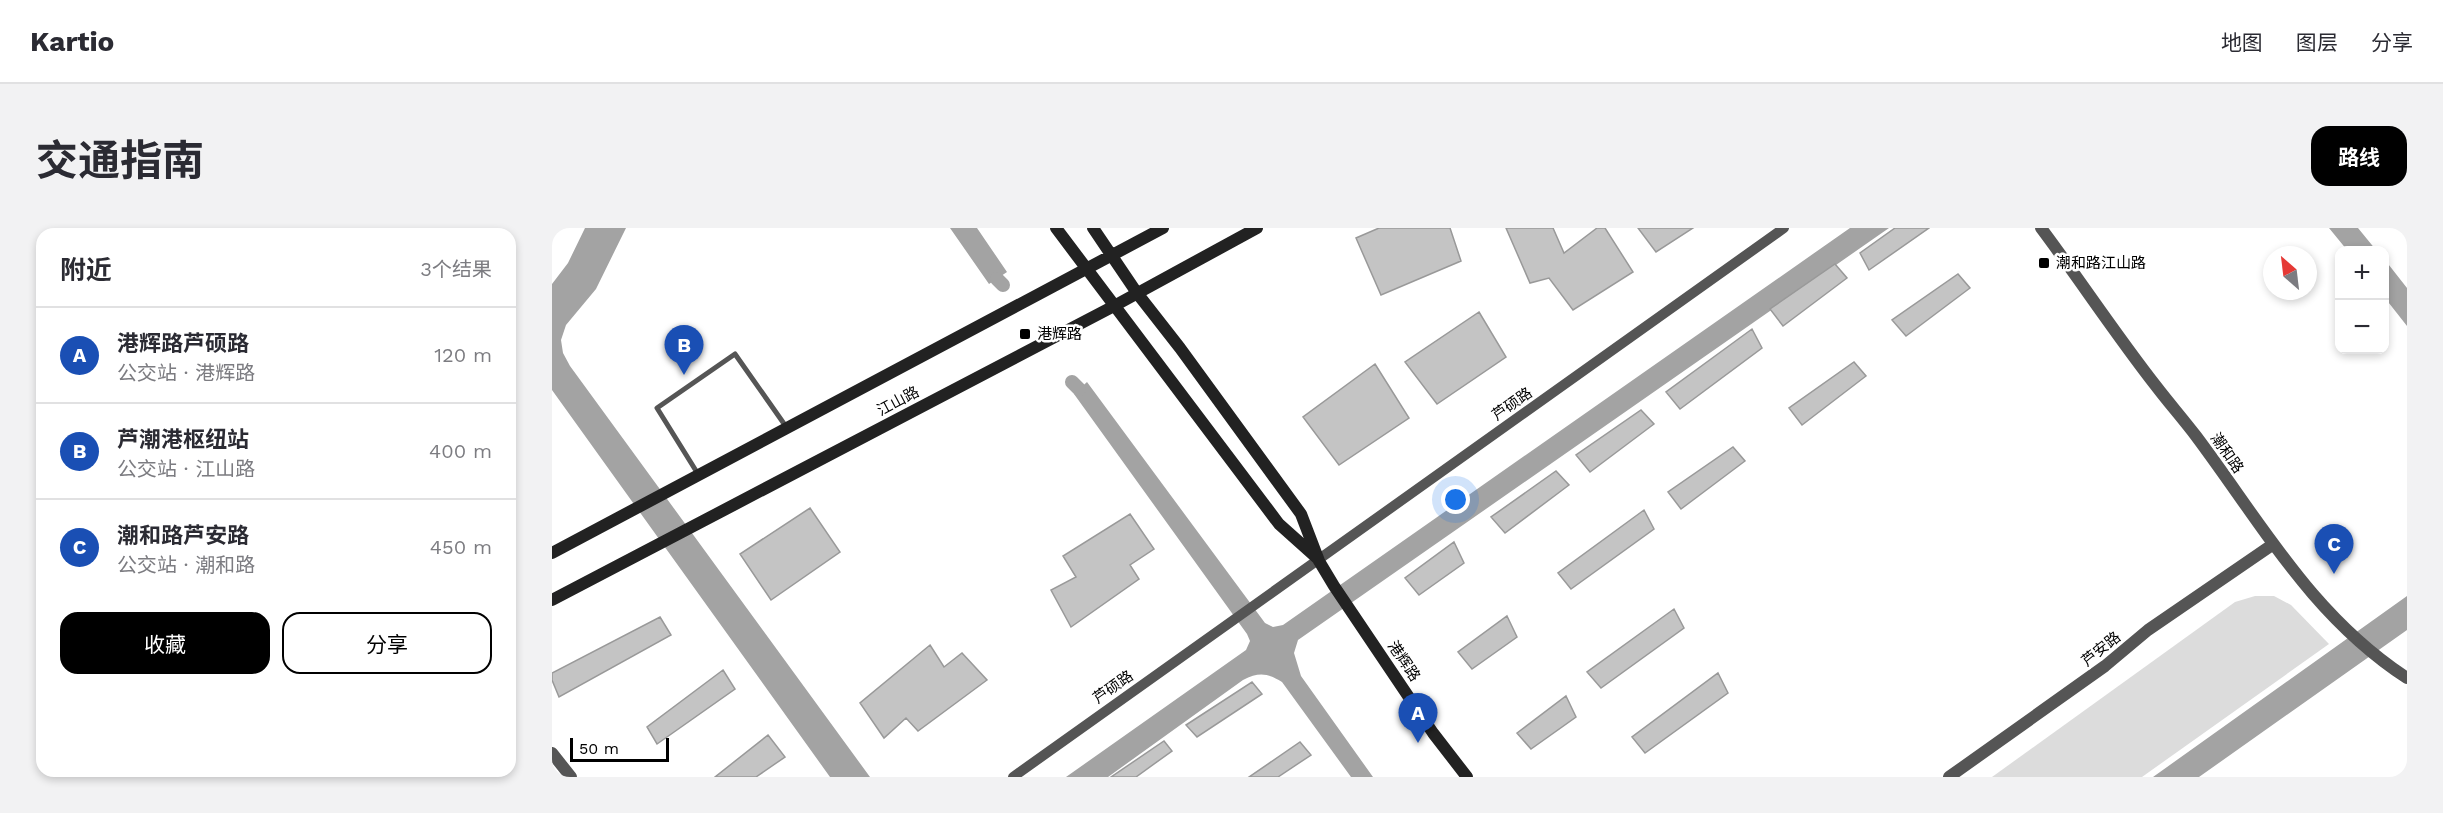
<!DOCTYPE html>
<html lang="zh">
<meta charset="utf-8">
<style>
body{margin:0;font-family:"Work Sans","Noto Sans SC",sans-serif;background:#f2f2f3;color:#2b2b33}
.controls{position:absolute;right:18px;top:18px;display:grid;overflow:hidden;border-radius:12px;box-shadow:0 3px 9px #0003}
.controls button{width:54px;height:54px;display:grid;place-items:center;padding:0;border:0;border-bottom:2px solid #e1e1e2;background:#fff;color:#2b2b33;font:30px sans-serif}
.compass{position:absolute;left:1711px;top:18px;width:54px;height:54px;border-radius:50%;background:#fff;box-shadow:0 3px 9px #0003;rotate:332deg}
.scale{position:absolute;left:18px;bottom:15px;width:99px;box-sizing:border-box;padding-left:6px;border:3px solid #000;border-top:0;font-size:16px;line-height:21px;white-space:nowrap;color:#000;-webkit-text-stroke:4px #fff;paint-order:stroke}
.you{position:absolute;left:904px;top:272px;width:21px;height:21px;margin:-15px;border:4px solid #fff;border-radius:50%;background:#1a73e8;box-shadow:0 0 0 9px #1a73e833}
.badge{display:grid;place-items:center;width:39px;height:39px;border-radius:50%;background:#000;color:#fff;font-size:20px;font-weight:700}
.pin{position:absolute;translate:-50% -50px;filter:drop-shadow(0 2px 3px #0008)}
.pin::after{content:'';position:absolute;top:32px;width:21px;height:18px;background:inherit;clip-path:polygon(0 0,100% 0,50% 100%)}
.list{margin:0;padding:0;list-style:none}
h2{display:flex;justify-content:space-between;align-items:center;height:78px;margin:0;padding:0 24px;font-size:26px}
h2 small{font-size:20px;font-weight:400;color:#7c7c81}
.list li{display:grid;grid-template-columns:39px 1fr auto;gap:18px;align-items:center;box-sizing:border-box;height:96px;padding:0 24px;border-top:2px solid #e1e1e2}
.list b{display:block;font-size:22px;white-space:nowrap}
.list p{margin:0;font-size:20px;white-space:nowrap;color:#7c7c81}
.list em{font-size:20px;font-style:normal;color:#7c7c81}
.actions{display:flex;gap:12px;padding:18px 24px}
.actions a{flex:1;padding:14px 0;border:2px solid #000;border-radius:18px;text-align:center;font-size:21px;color:#000}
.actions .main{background:#000;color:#fff}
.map{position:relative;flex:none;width:1855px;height:549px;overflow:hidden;border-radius:18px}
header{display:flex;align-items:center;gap:36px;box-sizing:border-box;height:84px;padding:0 30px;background:#fff;border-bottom:2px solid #e1e1e2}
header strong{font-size:28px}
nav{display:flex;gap:33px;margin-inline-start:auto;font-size:21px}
.intro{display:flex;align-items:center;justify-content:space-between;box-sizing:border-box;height:144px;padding:0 36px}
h1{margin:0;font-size:42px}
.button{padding:15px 27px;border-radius:18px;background:#000;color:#fff;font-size:21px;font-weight:700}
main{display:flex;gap:36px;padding:0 36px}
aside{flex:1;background:#fff;border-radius:18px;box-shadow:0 3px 9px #0003}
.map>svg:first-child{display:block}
</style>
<header>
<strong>Kartio</strong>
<nav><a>地图</a><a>图层</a><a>分享</a></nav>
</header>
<div class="intro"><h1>交通指南</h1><a class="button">路线</a></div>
<main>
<aside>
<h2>附近<small>3个结果</small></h2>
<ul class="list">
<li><span class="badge" style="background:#1a4fb4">A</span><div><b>港辉路芦硕路</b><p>公交站 · 港辉路</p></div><em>120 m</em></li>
<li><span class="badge" style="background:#1a4fb4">B</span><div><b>芦潮港枢纽站</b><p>公交站 · 江山路</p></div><em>400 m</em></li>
<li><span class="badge" style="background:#1a4fb4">C</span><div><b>潮和路芦安路</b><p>公交站 · 潮和路</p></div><em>450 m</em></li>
</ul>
<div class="actions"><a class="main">收藏</a><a>分享</a></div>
</aside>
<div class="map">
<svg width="1855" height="549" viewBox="0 0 1855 549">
<rect width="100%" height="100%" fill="#fff"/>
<path fill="#dcdcdc" d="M 1703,368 L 1722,368 L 1739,377 L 1777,416 L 1590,549 L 1440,549 L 1683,374 Z"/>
<path fill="#a3a3a3" d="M 33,0 L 74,0 L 44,61 L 14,97 L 9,112 L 11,125 L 18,138 L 318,549 L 278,549 L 0,162 L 0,56 L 16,35 Z
M 398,0 L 425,0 L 455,44 L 437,56 Z
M 1298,0 L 1337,0 L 746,412 L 742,425 L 749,448 L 821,549 L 799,549 L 730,454 C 715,445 707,444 691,452 L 556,549 L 514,549 L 694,422 L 698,413 L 695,406 L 522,166 L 535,154 L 713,395 L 721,399 L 731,397 Z
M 1777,0 L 1806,0 L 1824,22 L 1795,22 Z
M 1833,32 L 1855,60 L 1855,98 L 1833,70 Z
M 1855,368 L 1855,402 L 1647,549 L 1601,549 Z"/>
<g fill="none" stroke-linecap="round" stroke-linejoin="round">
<path stroke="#a3a3a3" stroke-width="14" d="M 445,51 L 451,57
M 520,154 L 527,161"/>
</g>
<path fill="#c4c4c4" stroke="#999" stroke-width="1.5" d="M 827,0 L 898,0 L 909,33 L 829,67 L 804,10 Z
M 954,0 L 1001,0 L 1012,25 L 1045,0 L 1053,0 L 1081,44 L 1021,82 L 997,50 L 978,55 Z
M 1086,0 L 1141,0 L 1104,24 Z
M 1343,0 L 1377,0 L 1317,42 L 1308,25 Z
M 1283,36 L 1295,50 L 1231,98 L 1218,81 Z
M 1406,46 L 1418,60 L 1354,108 L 1340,92 Z
M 927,84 L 954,129 L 885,176 L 853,134 Z
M 1200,101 L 1210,120 L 1128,181 L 1114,164 Z
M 1302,134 L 1314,148 L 1250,197 L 1237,180 Z
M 823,136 L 857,190 L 787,237 L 751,189 Z
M 1089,182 L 1102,196 L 1038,244 L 1024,227 Z
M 1181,219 L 1193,233 L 1129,281 L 1116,264 Z
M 1004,243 L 1017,257 L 953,305 L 939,289 Z
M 258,280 L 288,324 L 219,372 L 188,326 Z
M 1092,282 L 1102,301 L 1019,361 L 1006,345 Z
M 578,286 L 602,321 L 578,337 L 587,351 L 519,399 L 499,362 L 524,349 L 511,328 Z
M 902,314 L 912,335 L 867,367 L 853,350 Z
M 1122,381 L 1132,400 L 1049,460 L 1035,444 Z
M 955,388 L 965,409 L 920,441 L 906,424 Z
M 108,389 L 119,407 L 7,469 L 0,452 L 0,445 Z
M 378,417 L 392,439 L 410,425 L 435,452 L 366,503 L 354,490 L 332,510 L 308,475 Z
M 171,442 L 183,461 L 105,516 L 95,499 Z
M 1166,445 L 1176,465 L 1093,525 L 1080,509 Z
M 700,454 L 710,466 L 645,509 L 634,497 Z
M 1014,468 L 1024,489 L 979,521 L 965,505 Z
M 216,507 L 233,529 L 204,549 L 163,549 Z
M 612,513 L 620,523 L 584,549 L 559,549 Z
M 748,514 L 759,527 L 726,549 L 697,549 Z"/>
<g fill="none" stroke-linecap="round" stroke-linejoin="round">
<path stroke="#555" stroke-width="5" d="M 146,246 L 105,180 L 183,126 L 235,200"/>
<path stroke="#555" stroke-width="10" d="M 461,549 L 1232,0"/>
<path stroke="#555" stroke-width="12" d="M 1489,0 C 1528,52 1564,107 1604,158 C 1617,175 1631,191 1644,208 C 1710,296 1760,388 1855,450
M 0,525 L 19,549
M 1397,549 L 1553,438 L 1596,402 L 1720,317"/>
<path stroke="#222" stroke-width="12" d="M 504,0 L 727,296 L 765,330
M 541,0 L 585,65 L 628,120 L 749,286 L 767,333 L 782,358 L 881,505 L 915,549
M 0,325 L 611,0
M 0,372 L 562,78 L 705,0"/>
</g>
<g fill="#000" stroke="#fff" stroke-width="2">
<rect x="1486" y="29" width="12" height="12" rx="3"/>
<rect x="467" y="100" width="12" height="12" rx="3"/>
</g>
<g text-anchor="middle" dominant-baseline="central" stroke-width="5" stroke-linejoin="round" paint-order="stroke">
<g font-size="15" fill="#000" stroke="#fff" text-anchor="start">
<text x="1504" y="35">潮和路江山路</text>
<text x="485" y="106">港辉路</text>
</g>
<g font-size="15" fill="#000" stroke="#fff">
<text transform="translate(346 173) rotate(-28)">江山路</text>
<text transform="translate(960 176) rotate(-35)">芦硕路</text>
<text transform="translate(1675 225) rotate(55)">潮和路</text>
<text transform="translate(1549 421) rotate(-39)">芦安路</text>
<text transform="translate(852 433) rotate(56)">港辉路</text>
<text transform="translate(561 459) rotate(-35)">芦硕路</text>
</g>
</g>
</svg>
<div class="controls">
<button>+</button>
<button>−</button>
</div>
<svg class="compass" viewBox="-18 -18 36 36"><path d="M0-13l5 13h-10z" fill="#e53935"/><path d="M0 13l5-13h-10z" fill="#7c7c81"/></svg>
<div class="scale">50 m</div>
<div class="you"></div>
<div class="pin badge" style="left:866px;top:515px;background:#1a4fb4">A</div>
<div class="pin badge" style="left:132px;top:147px;background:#1a4fb4">B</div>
<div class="pin badge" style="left:1782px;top:346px;background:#1a4fb4">C</div>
</div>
</main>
